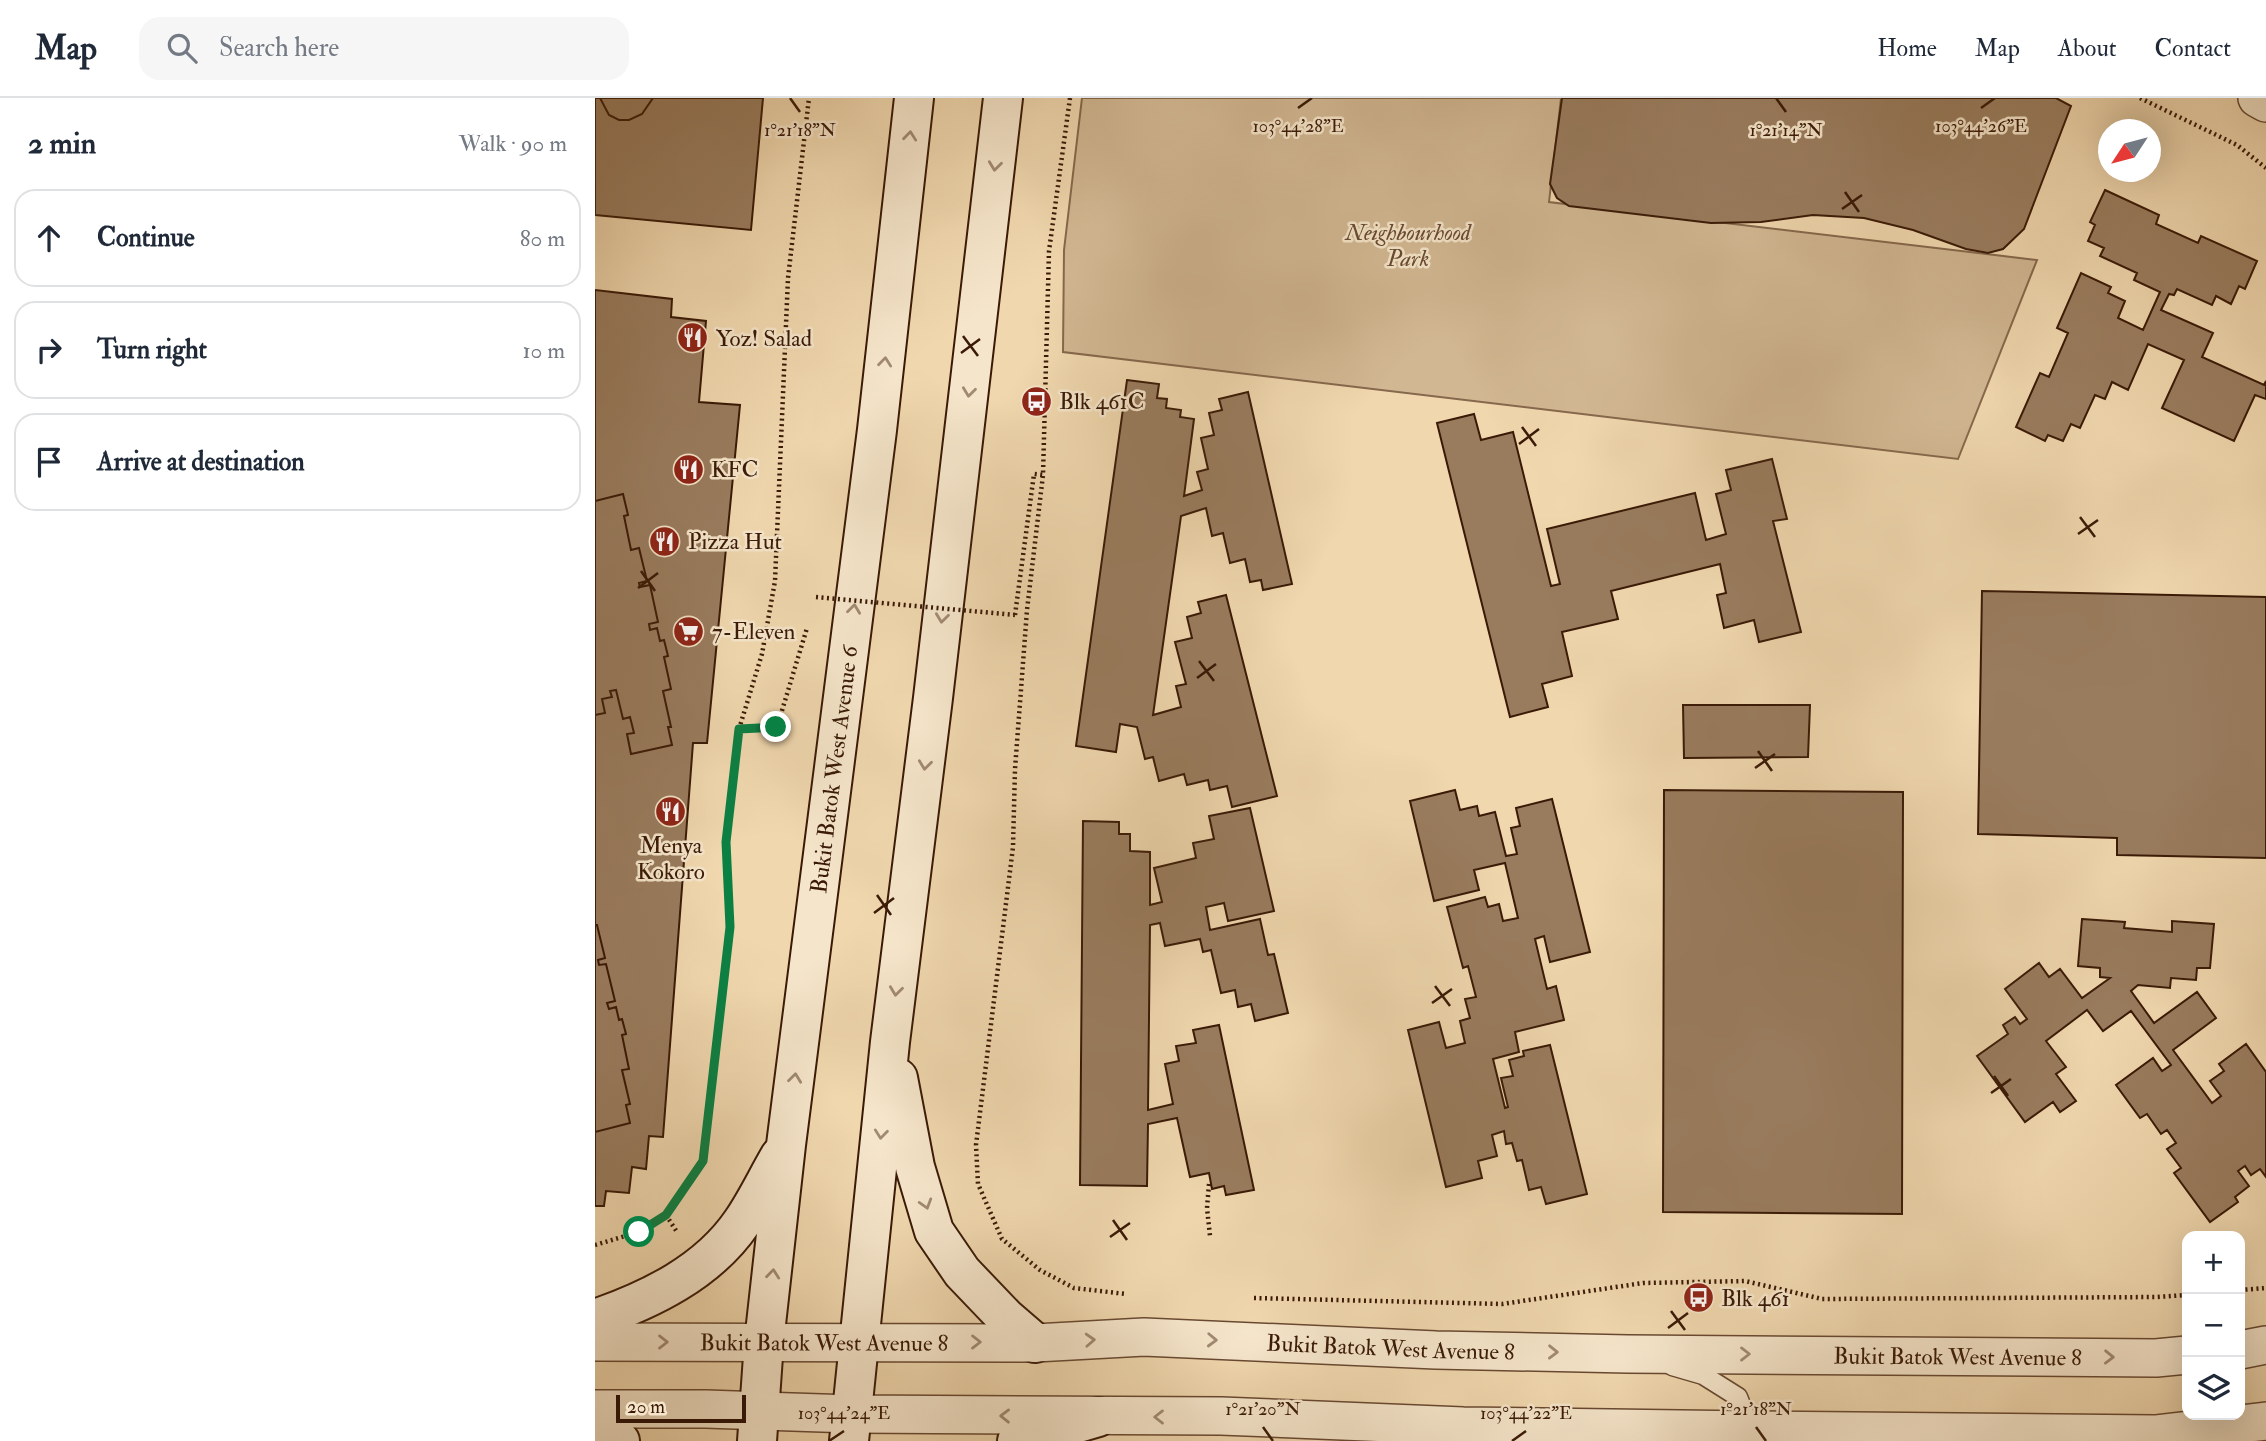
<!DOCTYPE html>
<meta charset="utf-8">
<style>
body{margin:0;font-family:"IM FELL Double Pica",serif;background:#f6f6f7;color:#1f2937}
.controls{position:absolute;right:21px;bottom:21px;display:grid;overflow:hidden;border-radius:14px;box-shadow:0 7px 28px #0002}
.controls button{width:63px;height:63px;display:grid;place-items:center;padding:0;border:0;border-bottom:2px solid #e0e1e3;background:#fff;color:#1f2937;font:35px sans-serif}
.compass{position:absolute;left:1503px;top:21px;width:63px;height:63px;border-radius:50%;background:#fff;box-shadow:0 7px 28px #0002;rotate:234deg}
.scale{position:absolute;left:21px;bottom:18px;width:130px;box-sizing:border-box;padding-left:7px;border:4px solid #3a1a07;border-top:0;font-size:19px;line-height:24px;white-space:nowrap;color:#3a1a07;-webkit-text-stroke:5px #f5e5ca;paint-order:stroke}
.stop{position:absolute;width:21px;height:21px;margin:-16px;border:5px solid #0b8043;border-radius:50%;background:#fff}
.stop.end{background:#0b8043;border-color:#fff;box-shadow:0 2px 7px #0008}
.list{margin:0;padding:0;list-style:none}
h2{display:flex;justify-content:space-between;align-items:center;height:91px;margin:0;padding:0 28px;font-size:30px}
h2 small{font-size:23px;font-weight:400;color:#747a83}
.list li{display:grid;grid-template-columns:46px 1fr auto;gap:21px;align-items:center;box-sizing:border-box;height:98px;margin:0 14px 14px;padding:0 14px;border:2px solid #e0e1e3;border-radius:21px}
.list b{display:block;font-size:26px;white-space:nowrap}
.list em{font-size:23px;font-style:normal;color:#747a83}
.icon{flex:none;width:38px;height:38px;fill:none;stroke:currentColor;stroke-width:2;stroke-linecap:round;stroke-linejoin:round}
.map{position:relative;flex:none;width:1671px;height:1343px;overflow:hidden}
header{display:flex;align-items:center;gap:42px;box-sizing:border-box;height:98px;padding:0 35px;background:#fff;border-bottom:2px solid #e0e1e3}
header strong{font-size:33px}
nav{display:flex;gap:38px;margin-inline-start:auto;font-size:24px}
.search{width:490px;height:63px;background:#f6f6f7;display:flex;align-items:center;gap:18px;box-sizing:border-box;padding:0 24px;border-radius:21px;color:#747a83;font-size:26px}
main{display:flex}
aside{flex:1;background:#fff}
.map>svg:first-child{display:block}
</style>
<header>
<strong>Map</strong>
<div class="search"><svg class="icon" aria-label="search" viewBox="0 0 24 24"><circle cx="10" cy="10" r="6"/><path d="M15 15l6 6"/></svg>Search here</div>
<nav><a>Home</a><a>Map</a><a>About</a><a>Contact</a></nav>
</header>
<main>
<aside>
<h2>2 min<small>Walk · 90 m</small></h2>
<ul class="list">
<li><svg class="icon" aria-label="ahead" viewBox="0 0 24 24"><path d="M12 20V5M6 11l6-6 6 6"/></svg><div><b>Continue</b></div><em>80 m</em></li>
<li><svg class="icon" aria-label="right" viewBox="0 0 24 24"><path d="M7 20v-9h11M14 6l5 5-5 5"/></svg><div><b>Turn right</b></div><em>10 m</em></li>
<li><svg class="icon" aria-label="arrive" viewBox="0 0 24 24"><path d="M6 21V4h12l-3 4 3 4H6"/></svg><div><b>Arrive at destination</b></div></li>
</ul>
</aside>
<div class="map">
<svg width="1671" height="1343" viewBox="0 0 1671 1343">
<rect width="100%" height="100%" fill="#f0d7ae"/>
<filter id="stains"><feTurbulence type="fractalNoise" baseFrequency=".00286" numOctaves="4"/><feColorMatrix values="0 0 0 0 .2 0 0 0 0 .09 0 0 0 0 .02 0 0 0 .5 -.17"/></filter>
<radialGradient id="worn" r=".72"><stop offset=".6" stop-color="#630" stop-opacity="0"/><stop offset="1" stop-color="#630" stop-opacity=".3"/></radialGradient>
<path fill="#d1b792" stroke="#86684c" stroke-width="2" d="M 487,0 L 966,0 L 954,104 L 1442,162 L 1363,361 L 468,254 L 469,152 Z"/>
<path fill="#997c5e" stroke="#3a1a07" stroke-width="2" d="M 0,0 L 168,0 L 156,132 L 0,117 Z
M 5,0 L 58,0 L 47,16 L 34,22 L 24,22 L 14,17 Z
M 967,0 L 1461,0 L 1476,8 L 1429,131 L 1408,151 L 1393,155 L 1371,151 L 1318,132 L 1269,120 L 1218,117 L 1166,124 L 1116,125 L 974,108 L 962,100 L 955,86 Z
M 1510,92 L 1564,117 L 1561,126 L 1603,145 L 1606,138 L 1662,163 L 1650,191 L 1644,188 L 1636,206 L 1621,198 L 1617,207 L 1582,191 L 1579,197 L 1574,196 L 1566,212 L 1618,235 L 1607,259 L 1669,287 L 1671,283 L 1671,301 L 1660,297 L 1639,343 L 1567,310 L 1589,262 L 1553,246 L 1533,292 L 1517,284 L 1510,301 L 1500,297 L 1485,330 L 1476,326 L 1468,343 L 1453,337 L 1450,343 L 1421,329 L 1445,275 L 1454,279 L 1473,235 L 1462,230 L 1486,175 L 1516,189 L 1513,195 L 1530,203 L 1523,220 L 1548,232 L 1565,194 L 1539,182 L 1542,175 L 1505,158 L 1509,150 L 1493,143 L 1500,127 L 1495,124 Z
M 0,192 L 77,201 L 76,219 L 111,223 L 104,304 L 145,307 L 112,645 L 98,645 L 68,1039 L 54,1038 L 51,1071 L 37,1069 L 34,1095 L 11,1093 L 9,1108 L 0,1108 Z
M 532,282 L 564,286 L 562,300 L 572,301 L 571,310 L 586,312 L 585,319 L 599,321 L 589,398 L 607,392 L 602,374 L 613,371 L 606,340 L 619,337 L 614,315 L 627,312 L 624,301 L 653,294 L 697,486 L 668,492 L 666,482 L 655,484 L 650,461 L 635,465 L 628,435 L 617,438 L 611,410 L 586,418 L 558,617 L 586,609 L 581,588 L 591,586 L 580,544 L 597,540 L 592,519 L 606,515 L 603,504 L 631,497 L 682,698 L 637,709 L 632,688 L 615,692 L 613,682 L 592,687 L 589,676 L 564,683 L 558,659 L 550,661 L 542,629 L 525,626 L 521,654 L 481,648 Z
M 879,316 L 886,342 L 918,334 L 956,488 L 965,486 L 952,431 L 1100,395 L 1111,442 L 1131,436 L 1121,396 L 1136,392 L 1131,372 L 1177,361 L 1192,421 L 1178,423 L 1206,534 L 1164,544 L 1159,522 L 1129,530 L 1122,497 L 1131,495 L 1125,466 L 1016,493 L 1023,521 L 967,534 L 977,578 L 947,586 L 953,609 L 915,619 L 842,325 Z
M 28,396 L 33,417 L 29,418 L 36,452 L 44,450 L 52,483 L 44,485 L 45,489 L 55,487 L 63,524 L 54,526 L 55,532 L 62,530 L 65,543 L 69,542 L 73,558 L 69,559 L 76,591 L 68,593 L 76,629 L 73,629 L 77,647 L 36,656 L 32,636 L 39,635 L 35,619 L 28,621 L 21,592 L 15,593 L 17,599 L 7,601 L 10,615 L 0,617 L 0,403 Z
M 1387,493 L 1671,499 L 1671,760 L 1522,757 L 1522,740 L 1383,736 Z
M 1088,607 L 1215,607 L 1213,659 L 1089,660 Z
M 860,692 L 865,712 L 882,708 L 884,718 L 900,714 L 911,758 L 922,756 L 916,730 L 925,728 L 921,710 L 957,701 L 995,854 L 955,864 L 949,838 L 940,841 L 952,891 L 961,888 L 969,922 L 920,934 L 924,954 L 898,961 L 910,1010 L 913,1009 L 906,980 L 918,978 L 914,962 L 929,958 L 928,953 L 955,947 L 992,1096 L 951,1106 L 946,1089 L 934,1092 L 927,1062 L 922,1063 L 917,1045 L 911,1046 L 909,1033 L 897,1037 L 902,1058 L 883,1063 L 887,1080 L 851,1089 L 813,932 L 844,924 L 851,950 L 870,945 L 865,923 L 875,920 L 870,901 L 881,899 L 873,868 L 868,870 L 852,809 L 890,799 L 893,809 L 904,806 L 908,823 L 923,820 L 910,765 L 879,772 L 884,792 L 839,803 L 815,703 Z
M 1069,692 L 1308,694 L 1307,1116 L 1068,1114 Z
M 655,710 L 679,813 L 633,823 L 629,805 L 611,809 L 615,832 L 665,821 L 673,857 L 679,856 L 693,915 L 660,923 L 656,906 L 643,909 L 640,892 L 626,895 L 616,852 L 608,854 L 605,841 L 570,848 L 565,825 L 555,827 L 553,1012 L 578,1006 L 570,966 L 584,963 L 581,948 L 601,945 L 598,932 L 624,927 L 659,1092 L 631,1097 L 629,1088 L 617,1091 L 614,1075 L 595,1079 L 582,1020 L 553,1026 L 552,1088 L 485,1087 L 488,723 L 524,724 L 524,736 L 535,736 L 535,753 L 555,754 L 555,807 L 567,804 L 559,770 L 601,760 L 598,745 L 619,741 L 614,718 Z
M 1487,821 L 1530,824 L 1529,830 L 1577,834 L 1577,823 L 1619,826 L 1615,870 L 1602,870 L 1601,882 L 1576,880 L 1575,890 L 1543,887 L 1536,893 L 1559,925 L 1602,894 L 1621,920 L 1578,952 L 1617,1005 L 1626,998 L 1615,983 L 1629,973 L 1624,966 L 1651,946 L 1671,974 L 1671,1079 L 1665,1071 L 1656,1077 L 1650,1068 L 1643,1073 L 1654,1088 L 1640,1099 L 1643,1104 L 1615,1124 L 1579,1075 L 1586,1070 L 1572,1051 L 1581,1045 L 1572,1032 L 1566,1036 L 1552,1016 L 1545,1020 L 1521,987 L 1558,960 L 1567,973 L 1576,967 L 1536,913 L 1508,933 L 1492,912 L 1451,943 L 1471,969 L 1461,976 L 1481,1003 L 1465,1014 L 1458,1004 L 1430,1024 L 1382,958 L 1413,936 L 1408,927 L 1420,919 L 1425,926 L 1432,921 L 1410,891 L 1444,865 L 1454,879 L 1465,871 L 1487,900 L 1515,880 L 1505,879 L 1505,870 L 1483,868 Z
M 0,827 L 2,827 L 10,860 L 3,862 L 4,867 L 11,866 L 20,903 L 12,905 L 14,911 L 21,909 L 24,922 L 27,921 L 31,936 L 27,937 L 34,971 L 27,972 L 35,1006 L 31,1007 L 35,1025 L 0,1034 Z"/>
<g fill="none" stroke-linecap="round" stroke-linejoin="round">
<defs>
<path id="lane" d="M 1077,1268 L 1108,1277 L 1143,1299 L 1156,1332"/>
<g id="street">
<path d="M 1662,0 L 1671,5"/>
<path id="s1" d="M 0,1244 L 440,1245 L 549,1239 L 841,1252 L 1033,1256 L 1561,1260 L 1592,1257"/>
<path d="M 1645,1252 L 1671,1247"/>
<path d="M 0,1311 L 111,1311 L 257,1316 L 626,1318 L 868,1328 L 1156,1332 L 1560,1336 L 1671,1323"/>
</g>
<g id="secondary">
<path d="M 303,980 L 320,1069 L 339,1133 L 367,1174 L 411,1220 L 440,1245"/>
<path d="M 0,1221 C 55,1202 113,1174 147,1124 C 161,1104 172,1080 185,1058"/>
<path d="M 0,1322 L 25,1343"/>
<path id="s2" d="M 162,1343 L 169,1244 L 191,1047 L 282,332 L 319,0"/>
<path d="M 254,1343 L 295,944 L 338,600 L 408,0"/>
<path d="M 422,1343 L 503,1319"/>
</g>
</defs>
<use href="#lane" stroke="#684931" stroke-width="21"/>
<use href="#street" stroke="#684931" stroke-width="40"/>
<use href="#secondary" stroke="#3a1a07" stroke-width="42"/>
<path stroke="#3a1a07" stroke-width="4.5" stroke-dasharray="2 3.5" stroke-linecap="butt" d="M 475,0 L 454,153 L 448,377 L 432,512 L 420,671 L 418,749 L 381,1047 L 383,1086 L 407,1141 L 445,1172 L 479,1190 L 531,1196
M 1545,0 L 1642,47 L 1671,70
M 420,517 L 439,376 L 448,377
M 144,631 L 182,629 L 212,530
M 614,1086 L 612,1110 L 615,1138
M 71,1117 L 82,1134
M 0,1147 L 44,1134 L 71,1117 L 108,1063 L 136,829 L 131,744 L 144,631 L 167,556 L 180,483 L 193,180 L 214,0
M 1645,1192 L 1671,1190
M 659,1200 L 907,1206 L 1048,1185 L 1150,1183 L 1227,1201 L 1562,1199 L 1592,1197"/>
<use href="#lane" stroke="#f5e5ca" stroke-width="18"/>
<use href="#street" stroke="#f5e5ca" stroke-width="37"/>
<use href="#secondary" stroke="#f5e5ca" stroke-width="38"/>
<path stroke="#3a1a07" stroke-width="4.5" stroke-dasharray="2 3.5" stroke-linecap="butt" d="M 221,499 L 420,517"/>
</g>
<defs><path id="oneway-chevron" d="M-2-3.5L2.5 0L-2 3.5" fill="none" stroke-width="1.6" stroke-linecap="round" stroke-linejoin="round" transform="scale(1.75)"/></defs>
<g stroke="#a18a72">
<use href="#oneway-chevron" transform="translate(315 38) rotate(-84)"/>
<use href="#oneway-chevron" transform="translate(400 68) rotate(97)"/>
<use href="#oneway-chevron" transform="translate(290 264) rotate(-84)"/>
<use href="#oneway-chevron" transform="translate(374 294) rotate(97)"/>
<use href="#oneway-chevron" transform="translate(259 511) rotate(-83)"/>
<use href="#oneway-chevron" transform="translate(347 520) rotate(97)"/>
<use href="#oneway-chevron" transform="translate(330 667) rotate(97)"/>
<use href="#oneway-chevron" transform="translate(301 893) rotate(97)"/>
<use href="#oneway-chevron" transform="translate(200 980) rotate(-83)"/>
<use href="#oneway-chevron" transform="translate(286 1036) rotate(96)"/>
<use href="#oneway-chevron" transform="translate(331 1106) rotate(73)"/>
<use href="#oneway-chevron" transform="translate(178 1176) rotate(-84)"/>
<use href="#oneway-chevron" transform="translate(495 1242) rotate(-3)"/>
<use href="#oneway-chevron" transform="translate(617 1242) rotate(2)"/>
<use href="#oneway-chevron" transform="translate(68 1244)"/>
<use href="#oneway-chevron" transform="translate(381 1244)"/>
<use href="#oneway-chevron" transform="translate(958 1254) rotate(1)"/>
<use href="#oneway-chevron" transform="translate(1150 1256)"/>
<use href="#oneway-chevron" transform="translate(1514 1259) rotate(1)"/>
<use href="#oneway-chevron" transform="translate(410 1318) rotate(-179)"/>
<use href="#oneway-chevron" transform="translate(564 1319) rotate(180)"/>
</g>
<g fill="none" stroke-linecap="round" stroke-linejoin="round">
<path stroke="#0b8043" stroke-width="9" d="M 44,1134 L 71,1117 L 108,1063 L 135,829 L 131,744 L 144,631 L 181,629"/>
</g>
<path fill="none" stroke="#3a1a07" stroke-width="2.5" d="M 195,0 L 205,14M 1181,0 L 1191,14M 703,10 L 717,0M 1386,10 L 1400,0M 1250,94 L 1264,114M 1247,111 L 1267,97M 368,238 L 383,258M 366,255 L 385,241M 927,329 L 941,348M 924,346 L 944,331M 1485,419 L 1500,439M 1483,436 L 1503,422M 46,473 L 60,493M 43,490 L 63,475M 604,563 L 619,583M 602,580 L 621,566M 1163,653 L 1177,673M 1160,670 L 1180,656M 282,797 L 296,817M 279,815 L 299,800M 840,888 L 855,908M 837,905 L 857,891M 1399,978 L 1413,998M 1396,995 L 1416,981M 518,1122 L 532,1142M 515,1139 L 535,1125M 1076,1213 L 1090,1232M 1073,1230 L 1093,1215M 668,1329 L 678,1343M 1161,1329 L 1171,1343M 234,1343 L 249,1333M 917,1343 L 931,1333"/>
<defs>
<symbol id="restaurant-disc" viewBox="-11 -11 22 22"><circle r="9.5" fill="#8f2418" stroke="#f5e5ca"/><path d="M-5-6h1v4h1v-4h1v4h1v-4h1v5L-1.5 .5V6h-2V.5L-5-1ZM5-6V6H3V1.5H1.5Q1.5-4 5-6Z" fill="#fff"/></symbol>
<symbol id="bus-disc" viewBox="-11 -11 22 22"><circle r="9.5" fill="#8f2418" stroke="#f5e5ca"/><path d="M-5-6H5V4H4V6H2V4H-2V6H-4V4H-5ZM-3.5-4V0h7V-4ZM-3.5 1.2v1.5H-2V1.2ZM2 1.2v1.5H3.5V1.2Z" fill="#fff"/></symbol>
<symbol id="supermarket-disc" viewBox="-11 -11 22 22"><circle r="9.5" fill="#8f2418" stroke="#f5e5ca"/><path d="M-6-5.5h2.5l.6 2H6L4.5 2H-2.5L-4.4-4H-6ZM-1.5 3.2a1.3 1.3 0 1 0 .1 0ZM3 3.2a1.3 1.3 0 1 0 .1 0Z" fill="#fff"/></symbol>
</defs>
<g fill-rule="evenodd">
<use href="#restaurant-disc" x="80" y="222" width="35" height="35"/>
<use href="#bus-disc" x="424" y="286" width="35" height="35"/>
<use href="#restaurant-disc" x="76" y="354" width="35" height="35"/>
<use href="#restaurant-disc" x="52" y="426" width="35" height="35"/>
<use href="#supermarket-disc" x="76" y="516" width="35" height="35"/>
<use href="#restaurant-disc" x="58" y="696" width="35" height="35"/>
<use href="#bus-disc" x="1086" y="1182" width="35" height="35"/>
</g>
<g text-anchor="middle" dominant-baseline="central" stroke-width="5" stroke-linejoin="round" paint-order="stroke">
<g font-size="23" font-style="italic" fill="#674931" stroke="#f5e5ca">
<text x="813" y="134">Neighbourhood<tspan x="813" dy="26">Park</tspan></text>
</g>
<g font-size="23" fill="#3a1a07" stroke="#f5e5ca" text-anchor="start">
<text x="121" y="240">Yoz! Salad</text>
<text x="464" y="303">Blk 461C</text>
<text x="116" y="371">KFC</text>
<text x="93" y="443">Pizza Hut</text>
<text x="117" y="533">7-Eleven</text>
<text x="76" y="747" text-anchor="middle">Menya<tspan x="76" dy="26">Kokoro</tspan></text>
<text x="1126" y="1200">Blk 461</text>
</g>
<g font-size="23" fill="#3a1a07" stroke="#f5e5ca">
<text stroke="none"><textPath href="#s2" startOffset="676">Bukit Batok West Avenue 6</textPath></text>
<text stroke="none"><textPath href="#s1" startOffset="229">Bukit Batok West Avenue 8</textPath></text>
<text stroke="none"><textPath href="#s1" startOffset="796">Bukit Batok West Avenue 8</textPath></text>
<text stroke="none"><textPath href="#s1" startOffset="1363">Bukit Batok West Avenue 8</textPath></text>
</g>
</g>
<g font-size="18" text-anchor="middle" fill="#3a1a07" stroke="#f5e5ca" stroke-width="5" stroke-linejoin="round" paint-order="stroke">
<text x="703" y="34">103°44'28"E</text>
<text x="1386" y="34">103°44'26"E</text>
<text x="205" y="38">1°21'18"N</text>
<text x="1191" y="38">1°21'14"N</text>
<text x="668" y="1317">1°21'20"N</text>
<text x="1161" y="1317">1°21'18"N</text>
<text x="249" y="1321">103°44'24"E</text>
<text x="931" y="1321">103°44'22"E</text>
</g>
<rect width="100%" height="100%" filter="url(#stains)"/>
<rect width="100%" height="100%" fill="url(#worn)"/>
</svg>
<div class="controls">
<button>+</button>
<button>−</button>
<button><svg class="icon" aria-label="layers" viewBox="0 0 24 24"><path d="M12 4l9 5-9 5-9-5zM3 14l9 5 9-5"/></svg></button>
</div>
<svg class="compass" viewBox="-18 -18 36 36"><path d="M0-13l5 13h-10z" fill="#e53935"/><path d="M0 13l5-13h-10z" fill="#747a83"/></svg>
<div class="scale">20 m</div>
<div class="stop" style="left:44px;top:1134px"></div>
<div class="stop end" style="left:181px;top:629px"></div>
</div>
</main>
